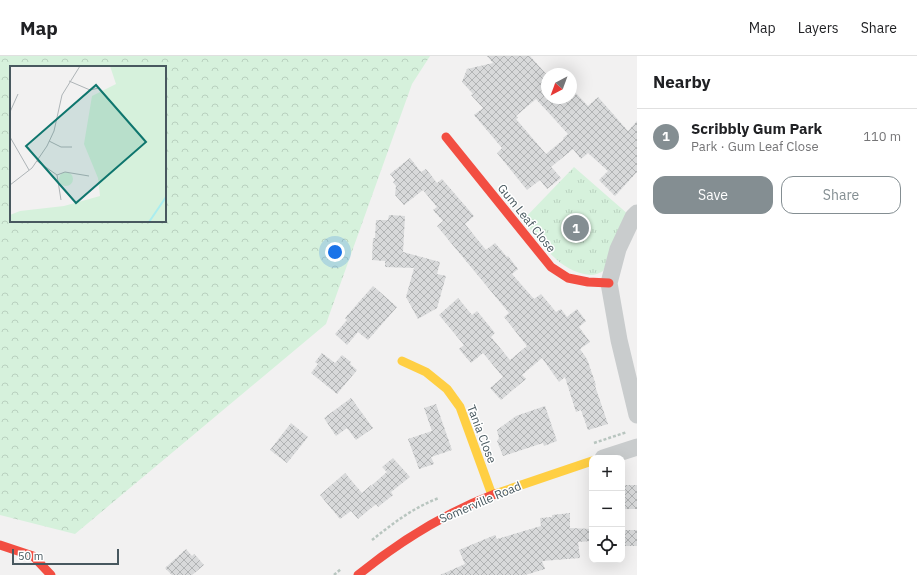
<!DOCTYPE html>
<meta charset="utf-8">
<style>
body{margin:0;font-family:"IBM Plex Sans",sans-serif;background:#f6f6f6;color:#202124}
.controls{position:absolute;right:12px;bottom:12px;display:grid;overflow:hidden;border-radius:8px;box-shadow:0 4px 16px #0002}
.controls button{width:36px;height:36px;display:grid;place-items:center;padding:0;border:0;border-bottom:1px solid #e0e0e0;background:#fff;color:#202124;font:20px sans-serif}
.compass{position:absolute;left:541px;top:12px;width:36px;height:36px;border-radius:50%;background:#fff;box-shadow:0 4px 16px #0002;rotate:221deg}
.scale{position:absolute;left:12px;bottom:10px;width:107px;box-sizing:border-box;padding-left:4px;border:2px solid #48585f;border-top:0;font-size:11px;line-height:14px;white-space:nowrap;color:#48585f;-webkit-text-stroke:3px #fff;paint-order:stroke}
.you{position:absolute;left:335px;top:196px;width:14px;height:14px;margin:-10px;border:3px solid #fff;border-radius:50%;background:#1a73e8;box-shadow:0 0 0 6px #1a73e833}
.badge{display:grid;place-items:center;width:26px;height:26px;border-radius:50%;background:#848e92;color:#fff;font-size:13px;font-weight:700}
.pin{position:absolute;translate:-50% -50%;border:2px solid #fff;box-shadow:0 1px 4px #0006}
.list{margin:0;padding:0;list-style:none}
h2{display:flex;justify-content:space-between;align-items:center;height:52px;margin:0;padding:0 16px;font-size:17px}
h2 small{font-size:13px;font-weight:400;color:#757577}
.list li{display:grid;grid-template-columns:26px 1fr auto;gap:12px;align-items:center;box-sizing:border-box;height:56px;padding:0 16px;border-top:1px solid #e0e0e0}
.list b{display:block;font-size:15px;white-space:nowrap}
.list p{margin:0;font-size:13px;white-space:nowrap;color:#757577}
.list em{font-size:13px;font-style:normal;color:#757577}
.actions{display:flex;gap:8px;padding:12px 16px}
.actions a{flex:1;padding:9px 0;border:1px solid #848e92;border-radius:12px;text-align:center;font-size:14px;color:#848e92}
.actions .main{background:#848e92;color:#fff}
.icon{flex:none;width:22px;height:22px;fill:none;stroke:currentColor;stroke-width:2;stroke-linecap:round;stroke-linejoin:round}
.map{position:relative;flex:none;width:637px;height:519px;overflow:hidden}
header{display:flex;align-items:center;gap:24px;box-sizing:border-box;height:56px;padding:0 20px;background:#fff;border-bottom:1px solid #e0e0e0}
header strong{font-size:19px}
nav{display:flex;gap:22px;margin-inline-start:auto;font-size:14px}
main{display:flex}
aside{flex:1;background:#fff}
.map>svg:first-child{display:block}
</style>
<header>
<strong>Map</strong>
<nav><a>Map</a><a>Layers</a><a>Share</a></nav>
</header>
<main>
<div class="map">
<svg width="637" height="519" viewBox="0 0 637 519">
<defs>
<pattern id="grass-tufts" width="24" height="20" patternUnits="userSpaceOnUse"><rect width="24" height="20" fill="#d6f1dc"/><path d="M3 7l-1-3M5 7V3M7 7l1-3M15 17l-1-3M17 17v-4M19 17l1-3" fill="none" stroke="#b9d1bf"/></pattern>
<pattern id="forest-crowns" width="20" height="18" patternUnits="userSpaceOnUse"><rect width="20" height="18" fill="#d6f1dc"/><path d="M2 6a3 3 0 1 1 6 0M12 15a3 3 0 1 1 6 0" fill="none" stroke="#b9d1bf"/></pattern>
<pattern id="building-cross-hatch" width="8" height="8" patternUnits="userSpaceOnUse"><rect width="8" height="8" fill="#d8d9da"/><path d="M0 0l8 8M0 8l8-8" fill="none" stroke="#b1b3b4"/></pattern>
</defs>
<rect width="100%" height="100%" fill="#f2f1f1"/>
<path fill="url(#grass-tufts)" d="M 574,111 L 629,159 L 603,215 C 600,217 595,219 591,219 C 559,217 541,186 523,164 Z"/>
<path fill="url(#forest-crowns)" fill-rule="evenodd" d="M 0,0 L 430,0 L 412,28 L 326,268 L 75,478 L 0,459 ZM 11,11 L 165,11 L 165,165 L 11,165 Z"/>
<path fill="url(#building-cross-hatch)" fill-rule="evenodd" d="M 487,0 L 530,0 L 547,19 L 547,42 L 571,42 L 571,32 L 588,50 L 598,41 L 628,75 L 637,65 L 637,116 L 615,140 L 599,124 L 608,115 L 588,97 L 581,103 L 573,93 L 551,111 L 561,122 L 547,133 L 540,124 L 527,134 L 497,97 L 502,92 L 474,59 L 483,52 L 471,39 L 473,38 L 462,26 L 467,13 L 493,7 ZM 536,43 L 568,78 L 563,82 L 564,83 L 546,98 L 516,63 L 518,62 L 516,60 Z
M 410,102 L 421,116 L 426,113 L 437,127 L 442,123 L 474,160 L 465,168 L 486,194 L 495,187 L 507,201 L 508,200 L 518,213 L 512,218 L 534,243 L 541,238 L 556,256 L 561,253 L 567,261 L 577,253 L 586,265 L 579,271 L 590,286 L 580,293 L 587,303 L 596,329 L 595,330 L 608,368 L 588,374 L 581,354 L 576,356 L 565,321 L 559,326 L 542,302 L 522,319 L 526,323 L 501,344 L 490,332 L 503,321 L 483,297 L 471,307 L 459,293 L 464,289 L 439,259 L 458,242 L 472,259 L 477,255 L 495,277 L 491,281 L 510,304 L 527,290 L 504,261 L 509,257 L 437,170 L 443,165 L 433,154 L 437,151 L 423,134 L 404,149 L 395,139 L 396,130 L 393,126 L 395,124 L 390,118 Z
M 389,159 L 405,160 L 403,196 L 440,206 L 437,218 L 446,220 L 437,252 L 418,263 L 406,241 L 414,212 L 385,211 L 385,205 L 372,204 L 373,182 L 375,182 L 376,164 L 388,164 Z
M 373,230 L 397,251 L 368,284 L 358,276 L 347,289 L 335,278 L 347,264 L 345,262 Z
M 322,297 L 335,307 L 342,299 L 351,306 L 350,308 L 357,314 L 337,338 L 311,317 L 318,308 L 315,306 Z
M 351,342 L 373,372 L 356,384 L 347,372 L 336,380 L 324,362 Z
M 436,348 L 452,394 L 431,401 L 434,408 L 419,413 L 408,383 L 432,375 L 424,352 Z
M 545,350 L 557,385 L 544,390 L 543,387 L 503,400 L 497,385 L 499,382 L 497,374 L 516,360 Z
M 291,367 L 308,381 L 287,407 L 270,394 Z
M 393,402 L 410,421 L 391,436 L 393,439 L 378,451 L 376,448 L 358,463 L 351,455 L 340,463 L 320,439 L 345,417 L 362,437 L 371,429 L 374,432 L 372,429 L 387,416 L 382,411 Z
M 624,429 L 637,429 L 637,453 L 624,453 Z
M 570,457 L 570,472 L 592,473 L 592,485 L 578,486 L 580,502 L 542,505 L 545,513 L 525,519 L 440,519 L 465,508 L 459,494 L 495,479 L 497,483 L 541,470 L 540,462 L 552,461 L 552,459 Z
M 625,474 L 637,474 L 637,490 L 625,490 Z
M 186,493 L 192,500 L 194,498 L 204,509 L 192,519 L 172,519 L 165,512 Z"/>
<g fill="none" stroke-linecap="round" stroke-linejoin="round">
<path stroke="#b8c5bf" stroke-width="2.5" stroke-dasharray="3 2" stroke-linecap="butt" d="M 594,387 L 627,376
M 372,484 C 392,468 414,451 439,442
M 334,519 L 341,513"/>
<path stroke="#c9cccd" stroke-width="17" d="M 637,157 L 633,161 L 618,193 L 609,227 L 619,284 L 637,359
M 603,402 L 637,391"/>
<path stroke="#ffcf43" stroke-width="9" d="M 402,305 L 426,316 L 447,333 L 460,351 L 492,439
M 495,438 L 592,405"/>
<path stroke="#f24e42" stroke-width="9" d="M 446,81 L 551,211 L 568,222 L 588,226 L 609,227
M 0,489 L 33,500 L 51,519
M 358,519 C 400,485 445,457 495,438"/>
</g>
<g text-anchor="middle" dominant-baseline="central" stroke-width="3" stroke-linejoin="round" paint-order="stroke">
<g font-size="12" fill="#48585f" stroke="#fff">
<text transform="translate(527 162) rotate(51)">Gum Leaf Close</text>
<text transform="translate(482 378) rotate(69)">Tania Close</text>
<text transform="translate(480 446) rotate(-23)">Somerville Road</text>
</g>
</g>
<g transform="translate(10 10)">
<rect width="156" height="156" fill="#f2f1f1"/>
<path d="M49 113a7 7 0 1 1 14 0a7 7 0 1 1-14 0Z" fill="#d6f1dc"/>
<path d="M 100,0 L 156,0 L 156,156 L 0,156 L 0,149 L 10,145 L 54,140 L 90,130 L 88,112 L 74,78 L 82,30 L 106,18 Z" fill="#d6f1dc"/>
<path fill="none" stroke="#aaedef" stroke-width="2" d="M 139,156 L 156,131"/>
<path fill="none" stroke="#aeb4b7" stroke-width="1" d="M 59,15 L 80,24 L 89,22M 0,46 L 8,28M 0,71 L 19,104M 39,75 L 51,81 L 62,81M 27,95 L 47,109 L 51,134M 47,109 L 55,106 L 79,110M 0,119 L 22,102 L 37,80 L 44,65 L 52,29 L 70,0"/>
<path fill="#0f766e" fill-opacity="0.15" stroke="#0f766e" stroke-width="2" d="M 86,19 L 136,76 L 66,137 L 16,80 Z"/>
<rect width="156" height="156" fill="none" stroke="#48585f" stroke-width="2"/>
</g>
</svg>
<div class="controls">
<button>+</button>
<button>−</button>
<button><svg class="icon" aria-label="locate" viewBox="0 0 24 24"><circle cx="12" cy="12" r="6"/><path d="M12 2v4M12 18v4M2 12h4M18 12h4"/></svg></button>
</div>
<svg class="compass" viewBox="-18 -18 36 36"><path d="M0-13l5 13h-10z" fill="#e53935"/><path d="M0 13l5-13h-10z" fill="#757577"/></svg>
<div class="scale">50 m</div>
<div class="you"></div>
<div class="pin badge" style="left:576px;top:172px">1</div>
</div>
<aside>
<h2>Nearby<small></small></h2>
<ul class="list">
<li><span class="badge">1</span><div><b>Scribbly Gum Park</b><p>Park · Gum Leaf Close</p></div><em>110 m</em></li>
</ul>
<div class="actions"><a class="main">Save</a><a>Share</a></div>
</aside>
</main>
